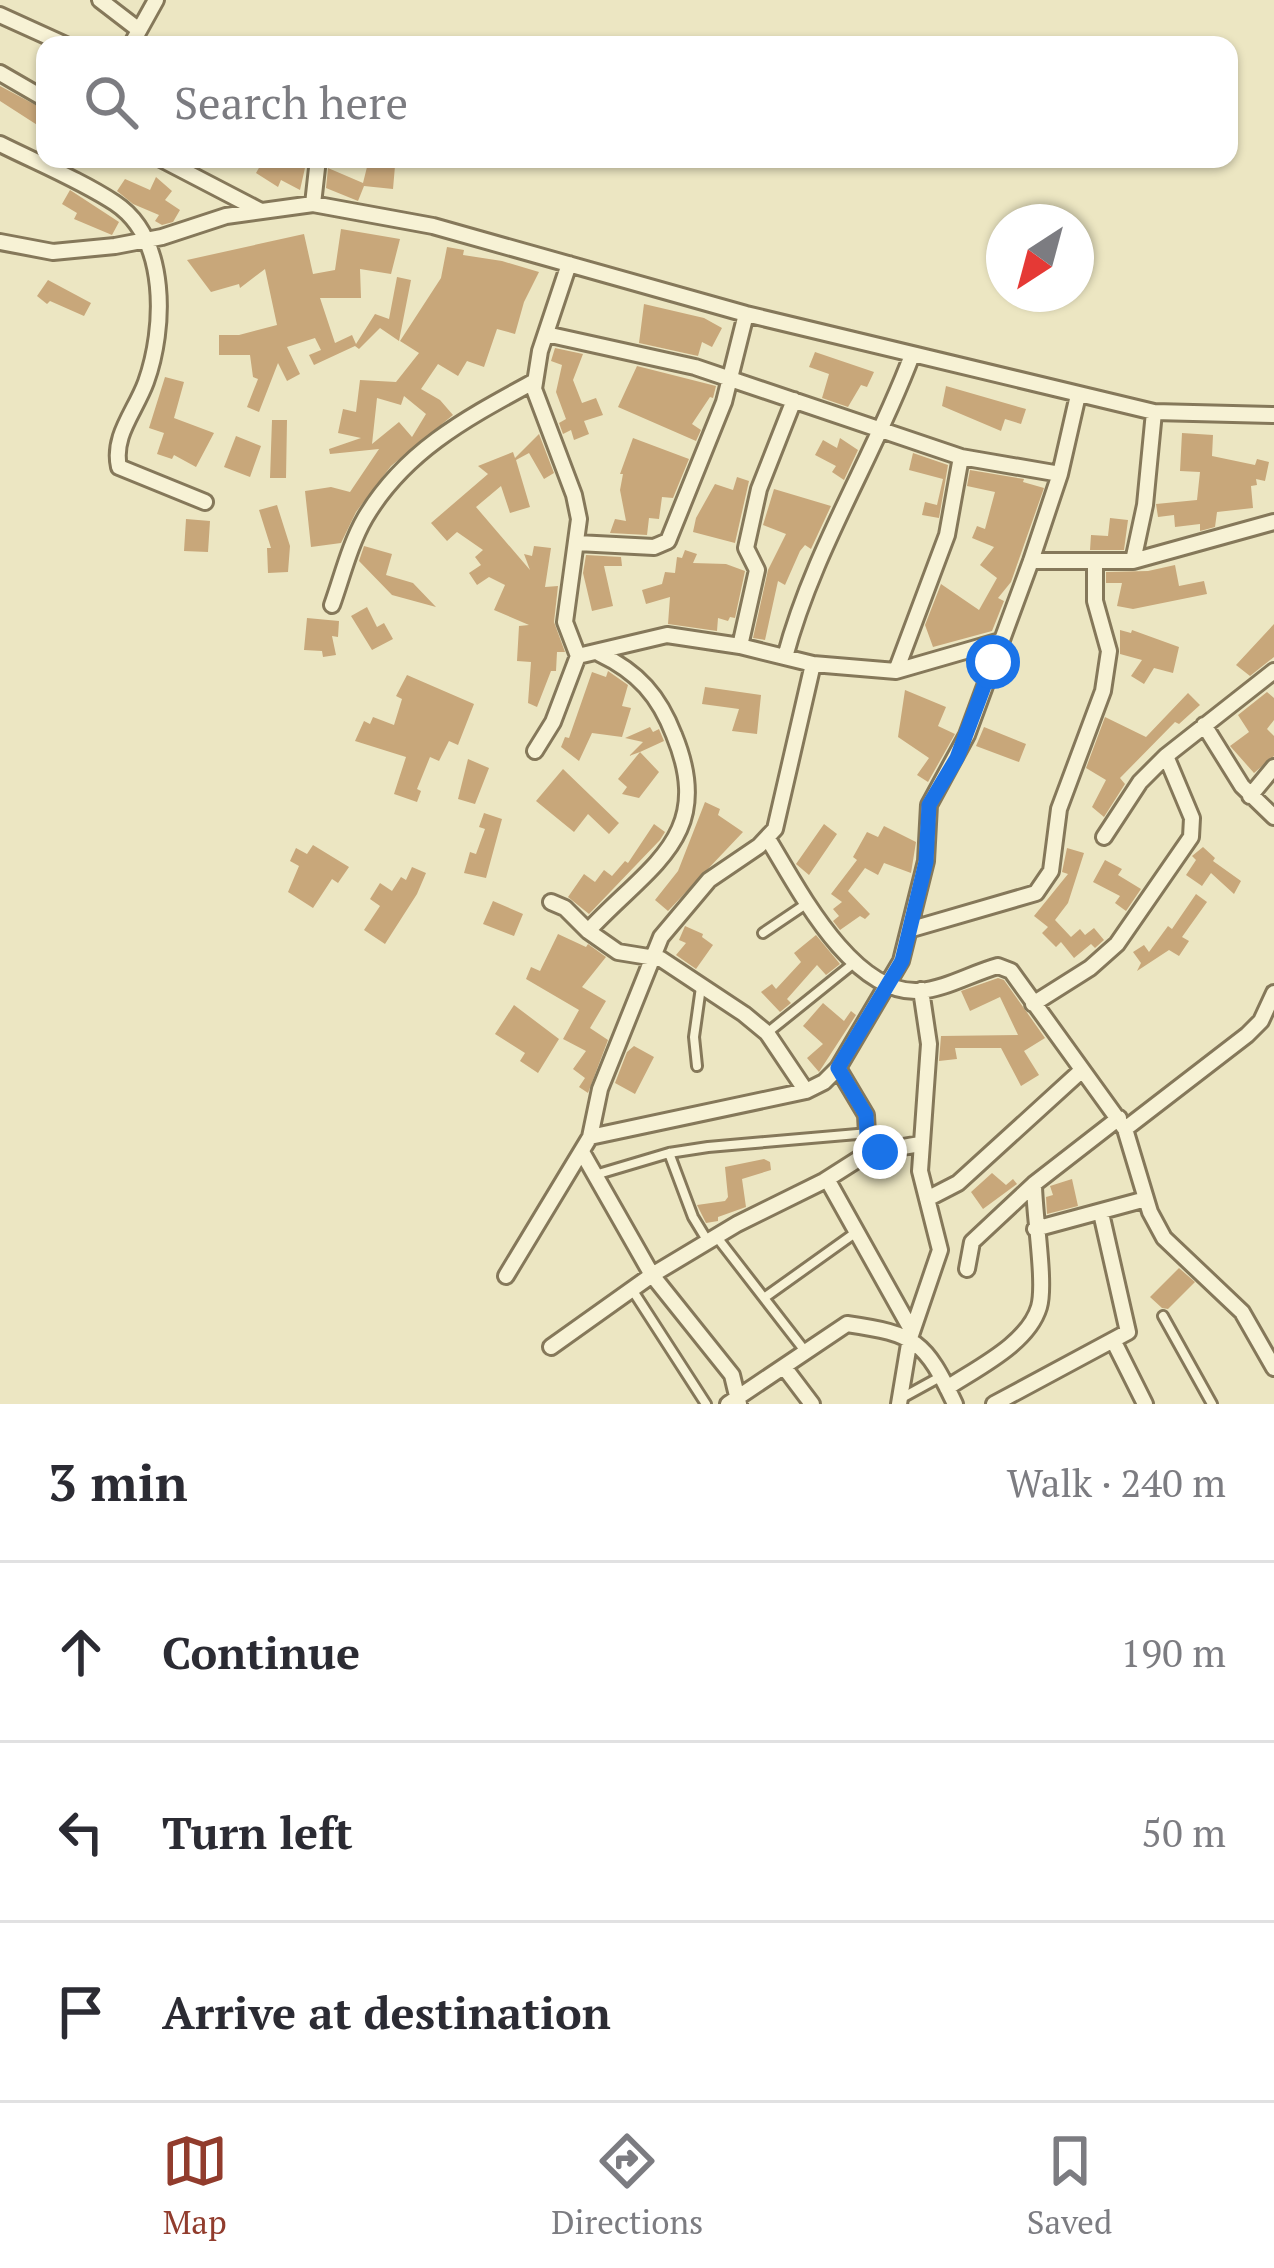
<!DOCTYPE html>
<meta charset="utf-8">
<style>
body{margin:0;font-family:"PT Serif",serif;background:#f7f7f7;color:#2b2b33}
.compass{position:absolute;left:986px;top:204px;width:108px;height:108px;border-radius:50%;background:#fff;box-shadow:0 3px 9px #0004;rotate:216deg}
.stop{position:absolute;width:36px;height:36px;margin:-27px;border:9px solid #1a73e8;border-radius:50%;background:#fff}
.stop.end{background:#1a73e8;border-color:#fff;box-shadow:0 3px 12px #0008}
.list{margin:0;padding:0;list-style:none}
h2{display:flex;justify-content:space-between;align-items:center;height:156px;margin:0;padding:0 48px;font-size:51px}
h2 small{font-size:39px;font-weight:400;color:#7c7c81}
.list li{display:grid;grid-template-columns:78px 1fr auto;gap:36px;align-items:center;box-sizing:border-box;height:180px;padding:0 48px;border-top:3px solid #e1e1e2}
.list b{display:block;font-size:45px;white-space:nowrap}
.list em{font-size:39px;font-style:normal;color:#7c7c81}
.icon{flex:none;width:66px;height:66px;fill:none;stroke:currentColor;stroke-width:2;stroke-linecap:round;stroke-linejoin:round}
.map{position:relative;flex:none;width:1274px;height:1404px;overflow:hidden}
.search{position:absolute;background:#fff;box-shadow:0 3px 9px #0004;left:36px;right:36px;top:36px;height:132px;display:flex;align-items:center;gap:30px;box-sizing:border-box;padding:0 42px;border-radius:24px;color:#7c7c81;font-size:45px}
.sheet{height:696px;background:#fff}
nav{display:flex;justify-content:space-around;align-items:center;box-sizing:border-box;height:168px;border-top:3px solid #e1e1e2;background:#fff;font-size:33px;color:#7c7c81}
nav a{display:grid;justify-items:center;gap:6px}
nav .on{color:#913c2d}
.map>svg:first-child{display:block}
</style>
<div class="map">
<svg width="1274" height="1404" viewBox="0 0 1274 1404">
<rect width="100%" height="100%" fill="#ece6c2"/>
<path fill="#c8a77a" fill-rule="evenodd" d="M 0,86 L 45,110 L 45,130 L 0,101 Z
M 264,159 L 288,159 L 300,168 L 307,159 L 300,190 L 281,180 L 278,187 L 256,173 Z
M 368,163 L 395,166 L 393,189 L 364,186 L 358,201 L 326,188 L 328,168 L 363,183 Z
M 156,177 L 172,191 L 165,200 L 180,210 L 173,222 L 162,225 L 155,221 L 159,215 L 133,204 L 117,191 L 125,179 L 150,190 Z
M 70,190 L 119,222 L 112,235 L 74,219 L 77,213 L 62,204 Z
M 341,229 L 400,239 L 391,274 L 360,269 L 361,298 L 320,298 L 335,343 L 352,335 L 356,344 L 375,314 L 389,319 L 397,277 L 411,280 L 399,341 L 380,328 L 359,349 L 355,346 L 314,365 L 309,355 L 321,350 L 315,338 L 287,347 L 300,374 L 287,381 L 278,363 L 259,412 L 247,407 L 258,379 L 253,377 L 250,355 L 219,355 L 219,335 L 239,335 L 277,325 L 265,269 L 240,288 L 239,284 L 211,292 L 187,260 L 304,234 L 313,274 L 335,270 Z
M 447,247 L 464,250 L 463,255 L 502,261 L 539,272 L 524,302 L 515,334 L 497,329 L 484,367 L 467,361 L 458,376 L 438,364 L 421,389 L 440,400 L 453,415 L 391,466 L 356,512 L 341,543 L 311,547 L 305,491 L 331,487 L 350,492 L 379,449 L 330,454 L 329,449 L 361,438 L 338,433 L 343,409 L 356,412 L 360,380 L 396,382 L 419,353 L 400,341 L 441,278 ZM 404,396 L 426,414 L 412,437 L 399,422 L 372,444 L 377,398 L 401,405 Z
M 48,280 L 91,303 L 84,316 L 50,301 L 47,304 L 37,296 Z
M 644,304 L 704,318 L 722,328 L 712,347 L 702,342 L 698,356 L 639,343 Z
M 555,348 L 583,354 L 573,380 L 582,403 L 596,398 L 603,415 L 584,421 L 589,434 L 574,440 L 571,430 L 563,434 L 559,423 L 566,419 L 556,392 L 562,365 L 551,361 Z
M 815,352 L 874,372 L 867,387 L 861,385 L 848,407 L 822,398 L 829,374 L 809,367 Z
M 637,366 L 716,386 L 713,398 L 710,397 L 692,424 L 701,430 L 696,441 L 618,407 Z
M 165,377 L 184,382 L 174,418 L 214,433 L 196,467 L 174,455 L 172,459 L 157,454 L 164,433 L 149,428 Z
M 946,386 L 1026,409 L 1021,424 L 1005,419 L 1001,431 L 942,406 Z
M 272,420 L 287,420 L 286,478 L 270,478 Z
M 1182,433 L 1213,435 L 1212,456 L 1255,465 L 1257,459 L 1269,462 L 1265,481 L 1256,479 L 1257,485 L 1251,486 L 1253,508 L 1217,512 L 1215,527 L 1200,531 L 1200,524 L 1175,527 L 1174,515 L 1158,517 L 1156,504 L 1197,500 L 1200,472 L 1180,471 Z
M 539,434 L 554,473 L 544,479 L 529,453 L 516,460 L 530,507 L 510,513 L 501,486 L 476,507 L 530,570 L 524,554 L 532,556 L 534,546 L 551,548 L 545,587 L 558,586 L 554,622 L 565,652 L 557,652 L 556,671 L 551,671 L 537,707 L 528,703 L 531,662 L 517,661 L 519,626 L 529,625 L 494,610 L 505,585 L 489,577 L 477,585 L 469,573 L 481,565 L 475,557 L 483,550 L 457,532 L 447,541 L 431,523 L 488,474 L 478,466 L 513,452 L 515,458 Z
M 236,436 L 261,446 L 250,477 L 224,467 Z
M 633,438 L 689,459 L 673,498 L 662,497 L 659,519 L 649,518 L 647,535 L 610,533 L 615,519 L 626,521 L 620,490 L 623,474 L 620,474 Z
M 840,438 L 858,450 L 844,480 L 832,472 L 836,466 L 815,455 L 823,440 L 837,448 Z
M 913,453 L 948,465 L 939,518 L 922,515 L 925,502 L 937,505 L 943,479 L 909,470 Z
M 970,470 L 1024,479 L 1023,482 L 1044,488 L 1011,582 L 998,598 L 1004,601 L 992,631 L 933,647 L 925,625 L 941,584 L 979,610 L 997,578 L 980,565 L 994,547 L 972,538 L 977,526 L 985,529 L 995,492 L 967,486 Z
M 737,477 L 749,481 L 735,543 L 693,532 L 696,518 L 715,484 L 733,490 Z
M 774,489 L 831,506 L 811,549 L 805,545 L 800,551 L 785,585 L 778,581 L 765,640 L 753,638 L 768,570 L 786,534 L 763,525 Z
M 277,505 L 290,546 L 288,572 L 268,573 L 267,548 L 271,548 L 259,510 Z
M 1110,518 L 1128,520 L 1124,550 L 1090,550 L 1091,535 L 1108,536 Z
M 186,519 L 210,521 L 208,552 L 184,551 Z
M 364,546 L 392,554 L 386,575 L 413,583 L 436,607 L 392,595 L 359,561 Z
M 685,550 L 697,554 L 693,563 L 726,564 L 745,571 L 735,618 L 730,617 L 728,621 L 718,618 L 717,631 L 668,624 L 670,597 L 646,604 L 642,590 L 662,584 L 665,572 L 675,573 L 677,557 L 682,558 Z
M 586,555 L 621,557 L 622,566 L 604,566 L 613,606 L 592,611 L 583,573 Z
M 1175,565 L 1179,586 L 1204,581 L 1207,594 L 1133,609 L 1117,606 L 1122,583 L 1106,583 L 1106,572 L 1148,571 Z
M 367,607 L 377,627 L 384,623 L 393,639 L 372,650 L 351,616 Z
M 307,618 L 339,621 L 338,637 L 332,636 L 336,655 L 323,657 L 322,651 L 304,650 Z
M 1274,624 L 1274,657 L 1250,676 L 1236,665 Z
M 1120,630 L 1131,633 L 1132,630 L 1179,647 L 1173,673 L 1154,668 L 1144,684 L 1131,676 L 1142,660 L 1120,654 Z
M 608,671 L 628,685 L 622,706 L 631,708 L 622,737 L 592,733 L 579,761 L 561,747 L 565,737 L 569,738 L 592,672 L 606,677 Z
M 407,675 L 474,704 L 458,745 L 449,741 L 439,761 L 430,757 L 417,789 L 421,791 L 417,802 L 394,794 L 406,757 L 355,741 L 364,721 L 370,724 L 373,717 L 394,725 L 402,699 L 396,696 Z
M 705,687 L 761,695 L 757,734 L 732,731 L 739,709 L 702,704 Z
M 905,690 L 946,707 L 938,726 L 955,734 L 928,782 L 917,775 L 929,758 L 898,737 Z
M 1267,692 L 1274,698 L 1274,720 L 1267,729 L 1274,736 L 1274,756 L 1254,773 L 1230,746 L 1249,732 L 1238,715 Z
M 1188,693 L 1200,705 L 1179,724 L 1175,722 L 1120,778 L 1125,784 L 1104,817 L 1092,807 L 1106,780 L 1086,768 L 1105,717 L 1146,737 Z
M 650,727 L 653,732 L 659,729 L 664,741 L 640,752 L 659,772 L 639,798 L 622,794 L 627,787 L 618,779 L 640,752 L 629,756 L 643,742 L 625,738 Z
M 984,727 L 1026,744 L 1019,762 L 976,746 Z
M 468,759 L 489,768 L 475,804 L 458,799 Z
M 563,769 L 619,823 L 609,834 L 588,814 L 574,832 L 536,801 Z
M 705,802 L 720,809 L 718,815 L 743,832 L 668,911 L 655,900 L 678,871 Z
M 484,813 L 502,819 L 486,878 L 464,873 L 470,852 L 476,854 L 485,829 L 479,827 Z
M 654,824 L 665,832 L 660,840 L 589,914 L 568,897 L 584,874 L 595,882 L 604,870 L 612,876 L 625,861 L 628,863 Z
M 824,824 L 837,834 L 809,875 L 796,864 Z
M 884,826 L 916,842 L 911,873 L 884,863 L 878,875 L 865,868 L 848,891 L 870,914 L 865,919 L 860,916 L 840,930 L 833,921 L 839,916 L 833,909 L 842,902 L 831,894 L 857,860 L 853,857 L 867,832 L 878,837 Z
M 313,845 L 349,867 L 338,883 L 332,879 L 313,908 L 288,892 L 299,866 L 290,861 L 296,848 L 307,854 Z
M 1203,847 L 1215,858 L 1213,861 L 1241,881 L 1234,894 L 1211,873 L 1202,886 L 1186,875 L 1196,860 L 1192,856 Z
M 1067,848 L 1084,853 L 1068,903 L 1055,920 L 1071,937 L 1080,929 L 1085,935 L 1094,928 L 1104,940 L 1095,948 L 1091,944 L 1074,958 L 1061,942 L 1056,947 L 1042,933 L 1048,927 L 1034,916 L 1068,874 L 1062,872 Z
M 1105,860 L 1122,869 L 1118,875 L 1141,889 L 1126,911 L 1115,903 L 1120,896 L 1093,882 Z
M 412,867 L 426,873 L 417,894 L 385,944 L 364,930 L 380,906 L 370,899 L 380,883 L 392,891 L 401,877 L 406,880 Z
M 1196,894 L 1207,902 L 1182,937 L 1189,941 L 1179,956 L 1169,950 L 1137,971 L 1141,963 L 1133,952 L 1144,945 L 1149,952 L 1168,926 L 1172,929 Z
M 493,901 L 523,914 L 514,936 L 483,924 Z
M 685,926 L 703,934 L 702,937 L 713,945 L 696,969 L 676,955 L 686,943 L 679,940 Z
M 558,934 L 586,947 L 588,944 L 606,957 L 582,987 L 606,1001 L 590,1028 L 608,1040 L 588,1093 L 579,1087 L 585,1078 L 573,1069 L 586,1051 L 563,1039 L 579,1010 L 526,979 L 531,967 L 540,971 Z
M 816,935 L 840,964 L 826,975 L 817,965 L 787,999 L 791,1003 L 780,1012 L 761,992 L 772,984 L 776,989 L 801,962 L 794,953 Z
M 998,978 L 1004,980 L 1045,1038 L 1024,1051 L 1039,1075 L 1021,1086 L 1001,1048 L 955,1048 L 957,1059 L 939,1061 L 941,1036 L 1018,1035 L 1000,997 L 970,1011 L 961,991 Z
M 823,1003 L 844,1021 L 851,1011 L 856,1015 L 819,1072 L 807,1058 L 823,1044 L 803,1026 Z
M 514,1005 L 559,1039 L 538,1073 L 520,1061 L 525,1053 L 495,1034 Z
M 634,1046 L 654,1057 L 635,1094 L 615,1083 L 627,1052 Z
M 764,1159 L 770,1162 L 771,1170 L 742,1179 L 746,1207 L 718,1217 L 718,1221 L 706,1223 L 697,1205 L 725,1201 L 728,1197 L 725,1167 Z
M 992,1173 L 1006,1185 L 1013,1179 L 1017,1184 L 983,1209 L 971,1192 Z
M 1072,1179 L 1078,1206 L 1047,1214 L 1046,1197 L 1053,1195 L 1050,1186 Z
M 1179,1268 L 1195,1282 L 1168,1309 L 1162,1308 L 1150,1297 Z"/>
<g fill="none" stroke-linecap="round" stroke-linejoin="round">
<defs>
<path id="service" d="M 763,933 L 806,904
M 767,1033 L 854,963
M 697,1066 L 694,1037 L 701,987
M 669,1153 L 693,1217 L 707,1240
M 595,1175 L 669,1153 L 708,1147 L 869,1133
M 716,1236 L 805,1351
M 633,1291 L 706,1404
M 764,1298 L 855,1233
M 1163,1316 L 1212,1404
M 900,1399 L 940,1377"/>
<path id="minor" d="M 100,0 L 139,30
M 0,15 L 66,45
M 131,45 L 156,0
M 0,73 L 45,99
M 0,144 C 38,163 80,180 115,203 C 169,239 165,329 146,382 C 135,412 112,436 119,467 L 205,502
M 161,159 L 259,210
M 313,204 L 318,159
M 0,242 L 53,252 L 115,246 L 162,237 L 226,216 L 313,204 L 433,226 L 746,314 L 1154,412 L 1274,415
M 546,334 L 695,367 L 961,457 L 1060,474
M 577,543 L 654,547 L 668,541 L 724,402 L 746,314
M 1031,561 L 1133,561 L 1274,522
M 1133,561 L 1145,505 L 1154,412
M 332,605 C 342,577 350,544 365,518 C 405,450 469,417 535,381
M 740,646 L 757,570 L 746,548 L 759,489 L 794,400
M 578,656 L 667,635 L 740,646 L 813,664 L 896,671 L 1000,641
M 785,657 C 813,551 874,457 912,355
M 896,671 L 947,535 L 961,457
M 1204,725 L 1242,786 L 1274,817
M 535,751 L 553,722 L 578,656 L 565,622 L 579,519 L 574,495 L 534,389 L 540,351 L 569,264
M 1250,796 L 1274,767
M 1104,837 L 1140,782 L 1166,756 L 1274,671
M 768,839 C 798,888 852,995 919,991 C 946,989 972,973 998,966 L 1011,971 L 1125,1129 L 1150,1212 L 1164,1238 L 1242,1312 L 1274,1368
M 551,902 L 565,908 L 588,931 L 618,952 L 661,959 L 744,1014 L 767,1033 L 806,1091
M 912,929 L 1036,893 L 1051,871 L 1059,809 L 1103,691 L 1109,651 L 1095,601 L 1095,562
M 588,931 C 649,865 716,837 674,735 C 659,696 638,672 600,654
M 1033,1004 L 1090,968 L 1117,944 L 1191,837 L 1192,818 L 1166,756
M 838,1068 L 866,1115 L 868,1153
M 1125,1129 L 1247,1035 L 1261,1021 L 1274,993
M 590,1137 L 806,1091 L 824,1082 L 838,1068 L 901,961 L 926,861 L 929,805 L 967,735 L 1031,561 L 1060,474 L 1078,395
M 582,1152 L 652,1275 L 732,1375 L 739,1404
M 827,1179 L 912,1331
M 927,1199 L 958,1183 L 1081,1071
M 1035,1229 L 1146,1199
M 967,1269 L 972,1242 L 1034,1184 L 1119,1118
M 506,1276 L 590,1137 L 600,1089 L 661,937 L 709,880 L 759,846 L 775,829 L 813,664
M 1114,1342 L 1145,1404
M 551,1347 L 652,1275 L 737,1224 L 824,1181 L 868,1153 L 920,1144
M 784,1367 L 812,1404
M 947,1388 C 977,1368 1028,1344 1039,1307 C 1046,1283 1034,1214 1034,1184
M 728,1404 L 847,1324 C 916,1334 925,1341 955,1404
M 899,1404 L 910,1338 L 940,1250 L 920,1171 L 929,1044 L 921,990
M 994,1404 L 1128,1332 L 1101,1213"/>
</defs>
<use href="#service" stroke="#85785a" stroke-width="14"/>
<use href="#minor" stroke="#85785a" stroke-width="20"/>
<use href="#service" stroke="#f7f2d5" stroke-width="8"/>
<use href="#minor" stroke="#f7f2d5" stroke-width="14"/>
</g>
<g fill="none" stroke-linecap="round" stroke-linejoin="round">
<path stroke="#1a73e8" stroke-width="15" d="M 880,1152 L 868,1153 L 866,1115 L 838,1068 L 902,961 L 926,862 L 929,805 L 957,758 L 993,662"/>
</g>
</svg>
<svg class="compass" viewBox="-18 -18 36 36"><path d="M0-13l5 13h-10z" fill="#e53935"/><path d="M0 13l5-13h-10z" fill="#7c7c81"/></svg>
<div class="stop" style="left:993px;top:662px"></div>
<div class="stop end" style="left:880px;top:1152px"></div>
<div class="search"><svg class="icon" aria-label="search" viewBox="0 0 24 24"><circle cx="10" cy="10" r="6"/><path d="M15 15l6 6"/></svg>Search here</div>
</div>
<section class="sheet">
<h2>3 min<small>Walk · 240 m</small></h2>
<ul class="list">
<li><svg class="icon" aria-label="ahead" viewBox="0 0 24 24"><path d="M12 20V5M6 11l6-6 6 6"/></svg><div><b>Continue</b></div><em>190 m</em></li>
<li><svg class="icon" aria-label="left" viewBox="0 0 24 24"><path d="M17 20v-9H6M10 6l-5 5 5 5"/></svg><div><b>Turn left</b></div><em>50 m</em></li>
<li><svg class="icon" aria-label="arrive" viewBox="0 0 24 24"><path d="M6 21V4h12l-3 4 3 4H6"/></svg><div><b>Arrive at destination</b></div></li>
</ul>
</section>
<nav>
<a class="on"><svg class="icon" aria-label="map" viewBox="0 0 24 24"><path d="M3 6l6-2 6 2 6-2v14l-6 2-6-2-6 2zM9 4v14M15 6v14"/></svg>Map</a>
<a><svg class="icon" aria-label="directions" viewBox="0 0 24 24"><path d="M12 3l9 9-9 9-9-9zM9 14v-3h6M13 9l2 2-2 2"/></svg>Directions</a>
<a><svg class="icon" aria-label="saved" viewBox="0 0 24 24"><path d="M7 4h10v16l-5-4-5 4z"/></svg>Saved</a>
</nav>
